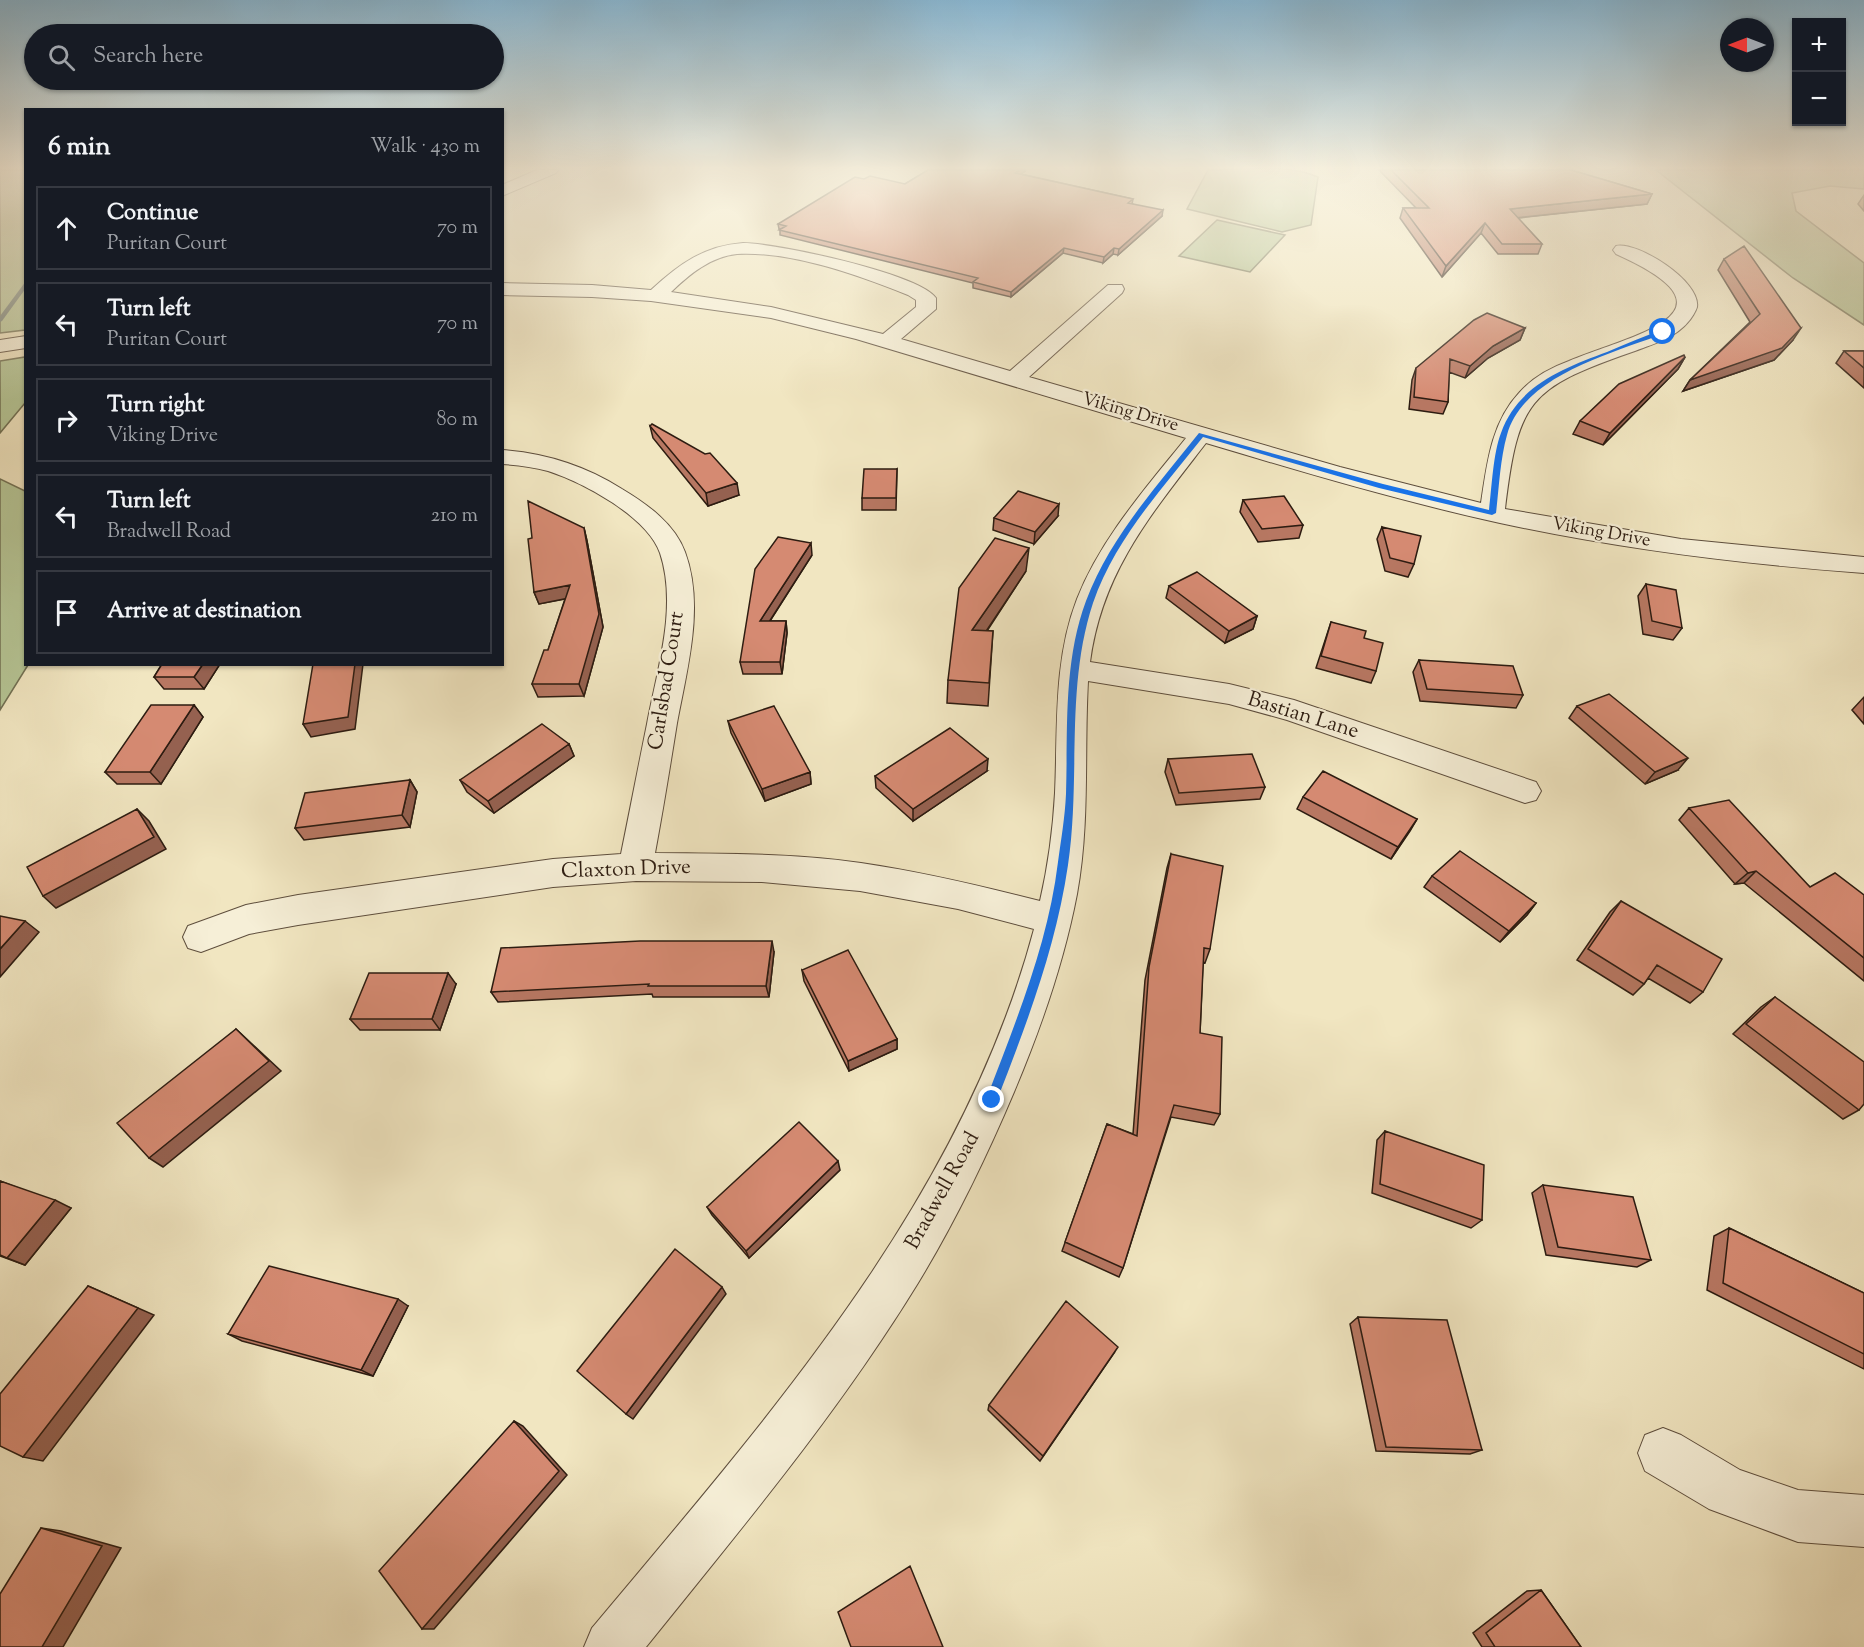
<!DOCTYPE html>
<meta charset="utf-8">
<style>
body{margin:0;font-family:"Sorts Mill Goudy",serif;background:#20242c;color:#f1f3f6}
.controls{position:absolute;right:18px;top:18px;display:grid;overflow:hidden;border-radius:0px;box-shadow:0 2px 4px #0004}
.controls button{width:54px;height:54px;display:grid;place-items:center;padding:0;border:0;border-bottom:2px solid #363941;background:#171b24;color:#f1f3f6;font:30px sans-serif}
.compass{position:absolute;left:1720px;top:18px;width:54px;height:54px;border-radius:50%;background:#171b24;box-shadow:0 2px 4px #0004;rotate:270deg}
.stop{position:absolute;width:18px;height:18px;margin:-14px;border:4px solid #1a73e8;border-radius:50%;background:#fff}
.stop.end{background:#1a73e8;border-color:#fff;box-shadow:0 2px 6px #0008}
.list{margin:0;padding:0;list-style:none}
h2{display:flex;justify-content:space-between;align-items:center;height:78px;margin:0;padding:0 24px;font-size:26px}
h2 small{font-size:20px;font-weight:400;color:#9ea1a6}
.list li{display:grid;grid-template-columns:39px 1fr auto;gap:18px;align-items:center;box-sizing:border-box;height:84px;margin:0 12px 12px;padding:0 12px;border:2px solid #363941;border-radius:0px}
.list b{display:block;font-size:22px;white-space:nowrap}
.list p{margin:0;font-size:20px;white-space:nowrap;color:#9ea1a6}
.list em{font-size:20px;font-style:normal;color:#9ea1a6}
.icon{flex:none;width:33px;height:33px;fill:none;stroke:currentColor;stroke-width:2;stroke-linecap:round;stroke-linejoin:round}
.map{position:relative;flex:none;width:1864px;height:1647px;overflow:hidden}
.search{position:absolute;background:#171b24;box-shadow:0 2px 4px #0004;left:24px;top:24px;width:480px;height:66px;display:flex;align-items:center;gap:15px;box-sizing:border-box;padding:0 21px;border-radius:33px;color:#9ea1a6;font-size:22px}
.panel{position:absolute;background:#171b24;box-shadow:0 2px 4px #0004;left:24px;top:108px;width:480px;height:558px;border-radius:0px}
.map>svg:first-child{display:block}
</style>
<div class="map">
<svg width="1864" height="1647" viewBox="0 0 1864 1647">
<rect width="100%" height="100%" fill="#f1e6c1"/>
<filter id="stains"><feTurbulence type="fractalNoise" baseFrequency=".00333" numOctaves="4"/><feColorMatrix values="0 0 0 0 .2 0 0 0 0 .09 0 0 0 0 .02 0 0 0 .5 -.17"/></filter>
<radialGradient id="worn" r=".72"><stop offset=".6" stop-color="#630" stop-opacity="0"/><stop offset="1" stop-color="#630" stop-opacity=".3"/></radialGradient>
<path fill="#b6c696" stroke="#727154" stroke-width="1.5" d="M 0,170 L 26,170 L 25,330 L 0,333 Z
M 1208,170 C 1243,170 1285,163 1318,177 L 1311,225 L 1282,232 L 1187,209 Z
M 1656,170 L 1864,170 L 1864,189 L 1830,186 L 1792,193 L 1796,211 L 1864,263 L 1864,325 L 1793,278 Z
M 1217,220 L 1285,235 L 1250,272 L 1179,256 Z
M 25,357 L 25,403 L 0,433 L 0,361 Z
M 0,479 L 25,491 L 26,664 L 28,665 L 0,710 Z"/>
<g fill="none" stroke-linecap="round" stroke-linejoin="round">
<path fill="#6f7d75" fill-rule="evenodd" d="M 26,281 L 26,288 L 2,321 L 0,322 L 0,316 Z"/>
<defs>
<path id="minor" d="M 537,170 L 558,170 L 556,173 L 502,196 L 502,185 Z
M 743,243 C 775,243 918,273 936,298 L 936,309 L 901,339 L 1010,371 L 1108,285 L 1122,285 L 1124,289 L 1122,293 L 1029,377 L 1340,467 L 1481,503 C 1487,464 1491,423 1519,393 C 1532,378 1550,368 1569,361 C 1634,334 1748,313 1616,254 L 1613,250 L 1616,246 C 1637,241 1701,281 1697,307 C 1696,311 1691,319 1688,322 C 1675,338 1651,345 1632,352 C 1529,388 1518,400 1505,509 L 1681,539 L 1864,557 L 1864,573 C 1741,564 1620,549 1500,523 C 1400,501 1303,472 1206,443 C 1152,513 1102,571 1090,662 L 1229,684 L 1294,700 L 1536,782 L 1541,791 L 1536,800 L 1525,803 L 1287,720 L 1229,704 L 1088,681 C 1084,753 1090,823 1077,894 C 1064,962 1041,1028 1014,1092 C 986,1158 955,1222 918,1283 C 839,1412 741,1529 646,1647 L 584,1647 L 592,1628 C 769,1416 961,1202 1034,929 L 958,909 L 860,891 L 762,882 L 636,881 L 553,887 L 298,925 L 249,934 L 201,952 L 188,948 L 183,937 L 188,926 L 246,905 L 298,895 L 553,859 L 621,854 C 630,811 638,767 647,724 C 657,670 678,607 660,553 C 647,516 582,482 548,471 C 533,467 518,465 502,464 L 502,450 C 545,453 586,466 622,489 C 647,504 675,524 685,552 C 705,606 687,669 677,723 C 670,767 663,810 655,853 C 724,854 793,853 861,863 C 922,872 981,886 1040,901 C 1048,866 1053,829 1055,793 C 1058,728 1053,661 1077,599 C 1101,538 1146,488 1186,438 L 856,339 L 771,318 L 651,301 L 592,297 L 502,295 L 502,283 L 592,285 L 651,290 C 679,264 704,246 743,243 ZM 737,254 C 791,251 858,275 908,295 L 916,300 L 916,307 L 883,334 L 771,307 L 671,292 C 690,274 710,257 737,254 Z
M 26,336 L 26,348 L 0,352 L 0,340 Z
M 1663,1428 L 1681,1435 L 1740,1470 L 1798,1490 L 1864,1495 L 1864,1547 L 1798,1542 L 1709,1509 L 1645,1471 L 1638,1453 L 1645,1435 Z"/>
</defs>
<use href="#minor" stroke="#5e4e3d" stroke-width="2"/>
<use href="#minor" fill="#f6efd7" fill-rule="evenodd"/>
</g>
<path fill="#b77762" stroke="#2d1c11" stroke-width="1.5" d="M 928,170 L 1025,170 L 1025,171 L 1021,174 L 1133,199 L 1132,204 L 1162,216 L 1118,255 L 1113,254 L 1103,263 L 1063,253 L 1011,297 L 973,288 L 973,283 L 780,235 L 780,229 L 779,229 L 778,224 L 905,184 Z
M 1379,170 L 1571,170 L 1652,194 L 1647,204 L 1518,218 L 1542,244 L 1538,254 L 1498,254 L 1481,233 L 1442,277 L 1400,218 L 1403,208 L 1416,208 Z
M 1864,195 L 1864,211 L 1858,204 Z
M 1724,259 L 1793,340 L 1774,360 L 1683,391 L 1690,380 L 1750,322 L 1718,270 Z
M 1525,328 L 1520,340 L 1488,358 L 1465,378 L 1449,372 L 1448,402 L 1443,414 L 1409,409 L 1412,380 L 1416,368 Z
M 1844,351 L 1864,351 L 1864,388 L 1836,363 Z
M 1685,357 L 1678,369 L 1603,445 L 1573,434 L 1580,421 Z
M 650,426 L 739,495 L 708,506 L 653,438 Z
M 897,469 L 896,510 L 862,510 L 862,498 Z
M 1243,500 L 1303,525 L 1299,538 L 1258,542 L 1240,512 Z
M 1058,516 L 1034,544 L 993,530 L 994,518 Z
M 1382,527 L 1414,564 L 1408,577 L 1385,571 L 1377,539 Z
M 584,528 L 587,541 L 603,627 L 584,696 L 538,697 L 532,684 L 548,650 L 565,599 L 539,604 L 534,592 Z
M 812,555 L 770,621 L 786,621 L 787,633 L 782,674 L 743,674 L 740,662 Z
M 1026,571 L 987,631 L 993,631 L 988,706 L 947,703 L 948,680 Z
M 1646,584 L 1682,628 L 1673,640 L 1643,634 L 1638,596 Z
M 1169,586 L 1257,616 L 1253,629 L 1225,643 L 1166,598 Z
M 1331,622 L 1364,638 L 1376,671 L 1371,683 L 1316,668 Z
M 1419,660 L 1523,695 L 1516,708 L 1420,701 L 1413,672 Z
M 162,664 L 220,664 L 204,689 L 164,689 L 154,677 Z
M 1864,697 L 1864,724 L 1852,710 Z
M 194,705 L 203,717 L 161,784 L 117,784 L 105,772 Z
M 1577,706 L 1678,770 L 1645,784 L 1569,718 Z
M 728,721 L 810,772 L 811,784 L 765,801 L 731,733 Z
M 569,744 L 574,756 L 494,813 L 467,792 L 460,780 Z
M 1168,759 L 1265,787 L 1260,799 L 1176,805 L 1165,772 Z
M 987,771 L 913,821 L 876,788 L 875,776 Z
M 410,780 L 417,792 L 410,827 L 304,840 L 295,828 Z
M 1303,797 L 1417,819 L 1391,859 L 1297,809 Z
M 1689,808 L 1810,887 L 1864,895 L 1864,981 L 1744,883 L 1735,884 L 1679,820 Z
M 1171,854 L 1210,949 L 1205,963 L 1203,962 L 1200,1033 L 1220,1114 L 1214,1125 L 1171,1117 L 1123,1268 L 1119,1277 L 1062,1251 L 1107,1124 L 1133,1134 L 1145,980 L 1167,868 Z
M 1432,876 L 1536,903 L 1527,915 L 1500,942 L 1424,887 Z
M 1621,901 L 1703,992 L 1690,1003 L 1648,978 L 1644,984 L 1633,995 L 1577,960 L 1610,912 Z
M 774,952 L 769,997 L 653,997 L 652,994 L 498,1002 L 491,992 Z
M 802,970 L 897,1039 L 897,1049 L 849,1071 L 804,981 Z
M 456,984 L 440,1030 L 360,1030 L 350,1019 Z
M 1775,997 L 1859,1110 L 1843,1119 L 1733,1034 L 1761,1007 Z
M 1385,1131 L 1482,1220 L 1471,1228 L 1372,1193 L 1377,1140 Z
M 840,1170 L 749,1258 L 712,1215 L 707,1207 Z
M 0,1181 L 71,1208 L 25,1265 L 0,1256 Z
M 1543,1185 L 1651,1260 L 1637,1267 L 1546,1255 L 1532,1193 Z
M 1729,1228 L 1864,1293 L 1864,1369 L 1707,1290 L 1714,1236 Z
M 408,1306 L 373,1376 L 242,1341 L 228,1334 Z
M 1358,1317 L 1482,1450 L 1470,1454 L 1376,1451 L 1350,1324 Z
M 1114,1353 L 1040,1461 L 988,1410 L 989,1405 Z
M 1541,1590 L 1581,1647 L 1482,1647 L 1473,1633 L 1527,1591 Z"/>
<path fill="#956150" stroke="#2d1c11" stroke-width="1.5" d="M 1020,170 L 1025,170 L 1025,171 L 1015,178 L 1015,173 Z
M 1652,194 L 1647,204 L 1506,219 L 1510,209 Z
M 1163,210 L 1162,216 L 1118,255 L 1119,249 Z
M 1485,223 L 1481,233 L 1442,277 L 1446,266 Z
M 1064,248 L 1063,253 L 1011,297 L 1011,292 Z
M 1114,248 L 1113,254 L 1103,263 L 1104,257 Z
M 1525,328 L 1520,340 L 1488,358 L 1465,378 L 1470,366 L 1493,346 Z
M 1801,328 L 1793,340 L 1774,360 L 1683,391 L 1690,380 Z
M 1685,357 L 1678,369 L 1603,445 L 1610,433 Z
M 737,483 L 739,495 L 708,506 L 706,493 Z
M 1059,504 L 1058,516 L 1034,544 L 1035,532 Z
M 584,528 L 587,541 L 603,627 L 584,696 L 579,684 Z
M 811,543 L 812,555 L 762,633 L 760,621 Z
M 1029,548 L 1026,571 L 971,654 L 972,630 Z
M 570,585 L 574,597 L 539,604 L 534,592 Z
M 1257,616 L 1253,629 L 1225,643 L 1229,631 Z
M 786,621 L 787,633 L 782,674 L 780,662 Z
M 203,664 L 220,664 L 204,689 L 194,677 Z
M 355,664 L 363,664 L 355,729 L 311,737 L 303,724 Z
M 194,705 L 203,717 L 161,784 L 150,772 Z
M 569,744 L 574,756 L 494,813 L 488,801 Z
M 1688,758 L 1678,770 L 1645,784 L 1655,772 Z
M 988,759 L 987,771 L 913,821 L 913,809 Z
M 810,772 L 811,784 L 765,801 L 762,789 Z
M 410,780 L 417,792 L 410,827 L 402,815 Z
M 137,809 L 149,821 L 166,849 L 56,908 L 43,896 Z
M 1417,819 L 1410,831 L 1391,859 L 1398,847 Z
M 1756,871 L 1744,883 L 1735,884 L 1748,873 Z
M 1536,903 L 1527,915 L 1500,942 L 1509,931 Z
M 25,921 L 39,932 L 0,977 L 0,949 Z
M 772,941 L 774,952 L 769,997 L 766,986 Z
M 448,973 L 456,984 L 440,1030 L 432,1019 Z
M 236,1029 L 281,1071 L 163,1167 L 149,1158 Z
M 897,1039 L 897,1049 L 849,1071 L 848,1061 Z
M 838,1161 L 840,1170 L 749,1258 L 746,1251 Z
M 55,1200 L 71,1208 L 25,1265 L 7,1258 Z
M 88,1286 L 154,1315 L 43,1461 L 23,1457 Z
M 722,1287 L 726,1294 L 633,1419 L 626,1414 Z
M 398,1299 L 408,1306 L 373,1376 L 361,1370 Z
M 514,1421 L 523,1426 L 567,1475 L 434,1629 L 422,1629 Z
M 41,1528 L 61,1531 L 121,1548 L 63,1647 L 42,1647 Z"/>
<path fill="#d58a72" stroke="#2d1c11" stroke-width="1.5" d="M 928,170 L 1020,170 L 1015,173 L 1133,199 L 1128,203 L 1163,210 L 1119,249 L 1114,248 L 1104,257 L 1064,248 L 1011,292 L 973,282 L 978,278 L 779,230 L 786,226 L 778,224 L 855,177 L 864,179 L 870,176 L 905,184 Z
M 1391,170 L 1571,170 L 1652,194 L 1510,209 L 1542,244 L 1502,244 L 1485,223 L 1446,266 L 1403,208 L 1429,208 Z
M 1744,246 L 1801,328 L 1782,348 L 1690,380 L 1760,314 L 1724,259 Z
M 1487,313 L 1525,328 L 1493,346 L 1470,366 L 1450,359 L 1448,402 L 1414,397 L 1416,368 L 1474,320 Z
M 1844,351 L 1864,351 L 1864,368 Z
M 1684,355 L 1685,357 L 1610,433 L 1580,421 L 1619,384 Z
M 652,424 L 705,454 L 710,453 L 737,483 L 706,493 L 650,426 Z
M 864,469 L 897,469 L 896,498 L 862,498 Z
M 1018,491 L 1059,504 L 1035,532 L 994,518 Z
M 1284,496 L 1303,525 L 1262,529 L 1243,500 Z
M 528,501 L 584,528 L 599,614 L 579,684 L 532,684 L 544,650 L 548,650 L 570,585 L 534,592 L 528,539 L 532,538 Z
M 1382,527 L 1421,536 L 1414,564 L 1390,558 Z
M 778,537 L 811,543 L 760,621 L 786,621 L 780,662 L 740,662 L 755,569 Z
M 995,538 L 1029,548 L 972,630 L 993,631 L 989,683 L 948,680 L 959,588 Z
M 1197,572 L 1257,616 L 1229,631 L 1169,586 Z
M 1646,584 L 1676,590 L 1682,628 L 1652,621 Z
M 1331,622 L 1366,631 L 1364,638 L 1383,643 L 1376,671 L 1321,656 Z
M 1419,660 L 1513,666 L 1523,695 L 1427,689 Z
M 162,664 L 203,664 L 194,677 L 154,677 Z
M 313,664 L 355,664 L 348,717 L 303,724 Z
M 1609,694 L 1688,758 L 1655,772 L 1577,706 Z
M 151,705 L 194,705 L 150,772 L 105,772 Z
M 774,706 L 810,772 L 762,789 L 728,721 Z
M 542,724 L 569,744 L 488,801 L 460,780 Z
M 950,728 L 988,759 L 913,809 L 875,776 Z
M 1252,754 L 1265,787 L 1179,793 L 1168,759 Z
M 1323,771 L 1417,819 L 1398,847 L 1303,797 Z
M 410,780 L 402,815 L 295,828 L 305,793 Z
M 1729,800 L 1810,887 L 1835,873 L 1864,895 L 1864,958 L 1756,871 L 1748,873 L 1689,808 Z
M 137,809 L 154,837 L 43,896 L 27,867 Z
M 1460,851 L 1536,903 L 1509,931 L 1432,876 Z
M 1171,854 L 1223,866 L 1210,949 L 1204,948 L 1200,1033 L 1222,1037 L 1220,1114 L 1174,1105 L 1123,1268 L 1065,1242 L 1107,1124 L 1137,1136 L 1149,967 Z
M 1621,901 L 1722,959 L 1703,992 L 1657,965 L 1644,984 L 1588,949 Z
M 0,916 L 25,921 L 0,949 Z
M 640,941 L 772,941 L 766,986 L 648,986 L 649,984 L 491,992 L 501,948 Z
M 848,950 L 897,1039 L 848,1061 L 802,970 Z
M 369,973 L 448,973 L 432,1019 L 350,1019 Z
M 1775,997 L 1864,1062 L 1864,1104 L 1859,1110 L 1746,1024 Z
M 236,1029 L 269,1061 L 149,1158 L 117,1123 Z
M 799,1122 L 838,1161 L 746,1251 L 707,1207 Z
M 1385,1131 L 1484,1165 L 1482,1220 L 1380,1184 Z
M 0,1181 L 55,1200 L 7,1258 L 0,1255 Z
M 1543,1185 L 1633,1197 L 1651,1260 L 1558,1247 Z
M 1729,1228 L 1864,1293 L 1864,1354 L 1723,1283 Z
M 675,1249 L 722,1287 L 626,1414 L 577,1371 Z
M 269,1266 L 398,1299 L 361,1370 L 228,1334 Z
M 88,1286 L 138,1308 L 23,1457 L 0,1446 L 0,1394 Z
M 1066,1301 L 1118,1347 L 1043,1456 L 989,1405 Z
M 1358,1317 L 1447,1320 L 1482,1450 L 1386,1447 Z
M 514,1421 L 559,1471 L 422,1629 L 379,1571 Z
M 41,1528 L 102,1546 L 42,1647 L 0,1647 L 0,1594 Z
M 910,1566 L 943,1647 L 851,1647 L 838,1612 Z
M 1541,1590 L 1581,1647 L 1495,1647 L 1486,1633 Z"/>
<linearGradient id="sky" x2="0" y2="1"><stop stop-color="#89b8d4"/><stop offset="0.42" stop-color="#f9f4e3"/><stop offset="1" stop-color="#f9f4e3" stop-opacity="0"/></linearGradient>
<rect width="1864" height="400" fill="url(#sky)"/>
<path fill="#1a73e8" d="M 1663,330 L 1665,333 C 1614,353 1523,375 1507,435 C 1500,460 1499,488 1496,513 L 1492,515 L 1379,488 L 1203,437 C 1162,489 1115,539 1093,603 C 1065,688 1081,778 1068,865 C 1056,947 1027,1023 997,1100 L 996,1104 L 987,1104 L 986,1100 C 1015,1023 1048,945 1058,862 C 1061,840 1065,817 1066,794 C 1068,730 1063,663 1086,601 C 1110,537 1157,486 1199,433 L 1383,484 L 1489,510 C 1492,486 1493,454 1501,433 C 1518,385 1564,368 1607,352 C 1626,344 1644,336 1663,330 Z"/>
<g text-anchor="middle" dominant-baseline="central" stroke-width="4.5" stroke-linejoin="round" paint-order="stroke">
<g font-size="18" fill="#2d1c11" stroke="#f6efd7">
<text transform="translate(1130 413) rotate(16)">Viking Drive</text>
<text transform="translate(1601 533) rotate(10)">Viking Drive</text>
</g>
<g font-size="21" fill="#2d1c11" stroke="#f6efd7">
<text transform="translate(667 681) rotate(-81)">Carlsbad Court</text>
<text transform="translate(1303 716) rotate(17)">Bastian Lane</text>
<text transform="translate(626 870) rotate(-2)">Claxton Drive</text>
<text transform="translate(943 1191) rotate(-61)">Bradwell Road</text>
</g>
</g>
<rect width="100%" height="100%" filter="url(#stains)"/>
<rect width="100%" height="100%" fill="url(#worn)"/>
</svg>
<div class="controls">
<button>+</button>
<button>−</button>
</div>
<svg class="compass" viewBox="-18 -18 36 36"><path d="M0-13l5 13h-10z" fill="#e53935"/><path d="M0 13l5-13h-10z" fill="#9ea1a6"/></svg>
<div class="stop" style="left:1663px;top:332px"></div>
<div class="stop end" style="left:992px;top:1100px"></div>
<div class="search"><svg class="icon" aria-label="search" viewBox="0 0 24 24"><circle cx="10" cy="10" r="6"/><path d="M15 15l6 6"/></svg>Search here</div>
<section class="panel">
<h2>6 min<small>Walk · 430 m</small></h2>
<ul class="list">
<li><svg class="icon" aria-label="ahead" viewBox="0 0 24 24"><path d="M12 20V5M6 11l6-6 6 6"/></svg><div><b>Continue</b><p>Puritan Court</p></div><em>70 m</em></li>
<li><svg class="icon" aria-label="left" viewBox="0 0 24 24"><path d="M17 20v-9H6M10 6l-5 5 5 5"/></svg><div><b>Turn left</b><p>Puritan Court</p></div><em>70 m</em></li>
<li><svg class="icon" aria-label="right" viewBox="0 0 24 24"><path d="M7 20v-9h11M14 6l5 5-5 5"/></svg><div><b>Turn right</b><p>Viking Drive</p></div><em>80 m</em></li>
<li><svg class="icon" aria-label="left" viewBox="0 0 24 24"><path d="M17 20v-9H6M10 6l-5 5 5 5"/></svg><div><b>Turn left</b><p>Bradwell Road</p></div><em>210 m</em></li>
<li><svg class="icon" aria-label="arrive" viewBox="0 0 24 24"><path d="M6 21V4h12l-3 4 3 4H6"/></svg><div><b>Arrive at destination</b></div></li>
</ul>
</section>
</div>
